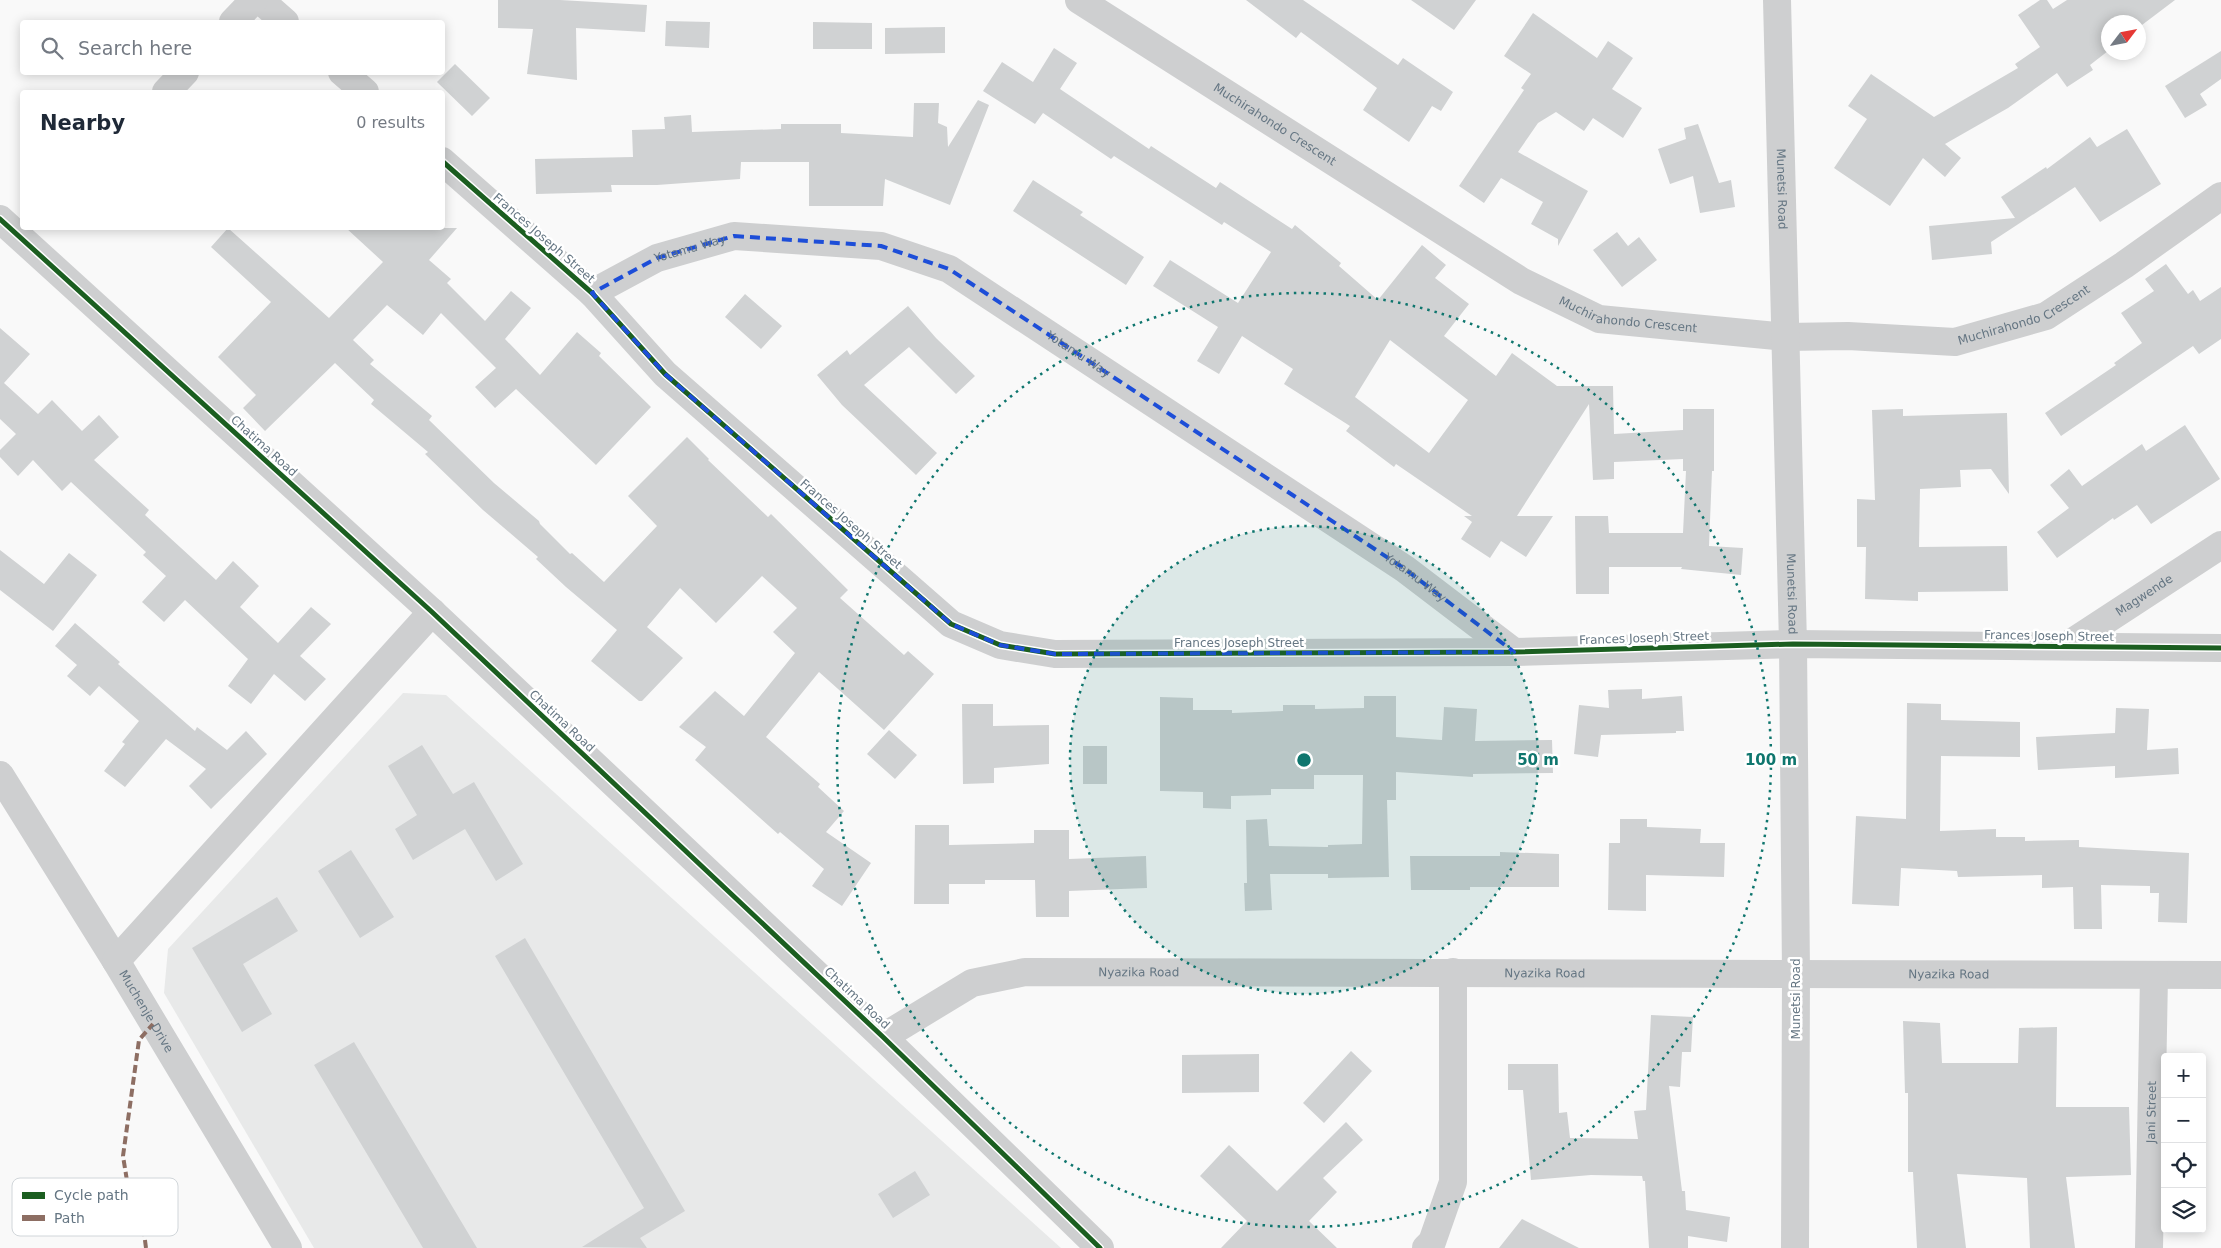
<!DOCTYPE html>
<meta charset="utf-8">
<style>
body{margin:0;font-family:"DejaVu Sans",sans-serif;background:#f2f2f3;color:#1f2937}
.controls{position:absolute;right:15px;bottom:15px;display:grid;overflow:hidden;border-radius:5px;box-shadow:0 2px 12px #0003}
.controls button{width:45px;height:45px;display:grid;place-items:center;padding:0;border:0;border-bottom:1px solid #e0e1e3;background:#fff;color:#1f2937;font:25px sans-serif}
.compass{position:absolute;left:2101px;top:15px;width:45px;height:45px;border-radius:50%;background:#fff;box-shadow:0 2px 12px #0003;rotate:58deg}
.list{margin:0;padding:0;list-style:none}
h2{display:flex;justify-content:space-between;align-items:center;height:65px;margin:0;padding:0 20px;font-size:21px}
h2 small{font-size:16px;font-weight:400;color:#747a83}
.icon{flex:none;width:28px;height:28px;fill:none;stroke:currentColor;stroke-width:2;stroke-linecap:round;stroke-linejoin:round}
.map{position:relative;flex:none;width:2221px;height:1248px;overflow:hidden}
.search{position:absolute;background:#fff;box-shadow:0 2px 12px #0003;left:20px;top:20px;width:425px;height:55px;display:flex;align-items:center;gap:12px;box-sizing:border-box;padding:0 18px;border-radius:5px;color:#747a83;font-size:19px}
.panel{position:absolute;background:#fff;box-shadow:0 2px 12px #0003;left:20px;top:90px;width:425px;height:140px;border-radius:5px}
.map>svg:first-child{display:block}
</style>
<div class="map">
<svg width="2221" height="1248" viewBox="0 0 2221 1248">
<rect width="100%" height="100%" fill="#f9f9f9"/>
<path fill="#e8e9e9" d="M 403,693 L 446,695 L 1061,1248 L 314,1248 L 164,993 L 168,949 Z"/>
<path fill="#d0d2d3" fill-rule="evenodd" d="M 498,0 L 560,0 L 647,5 L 645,32 L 576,28 L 577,80 L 527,74 L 533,29 L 498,28 Z
M 1246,0 L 1303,0 L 1398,65 L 1403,58 L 1453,92 L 1441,111 L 1432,106 L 1409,142 L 1363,110 L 1377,88 L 1301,32 L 1296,38 Z
M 1411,0 L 1476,0 L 1454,30 Z
M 2040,0 L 2047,0 L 2053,9 L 2067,0 L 2175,0 L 2138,28 L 2138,22 L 2108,22 L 2108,51 L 2090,65 L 2093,70 L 2067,87 L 2057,73 L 2008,108 L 1945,144 L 1961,158 L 1945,177 L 1923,158 L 1890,206 L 1834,168 L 1867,119 L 1848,106 L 1871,74 L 1934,117 L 2018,68 L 2015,64 L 2040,47 L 2018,15 Z
M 1533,13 L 1597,58 L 1608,41 L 1633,58 L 1612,89 L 1642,108 L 1623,138 L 1593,118 L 1584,131 L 1556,112 L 1538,123 L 1518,152 L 1588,191 L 1558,246 L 1558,239 L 1531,224 L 1543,202 L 1501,178 L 1484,203 L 1459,186 L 1524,90 L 1521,88 L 1531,74 L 1504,56 Z
M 666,21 L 710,22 L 709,48 L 665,46 Z
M 813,22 L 872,23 L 872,49 L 813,49 Z
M 945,27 L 945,53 L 885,54 L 885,28 Z
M 1054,48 L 1077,63 L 1060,89 L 1149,149 L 1151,146 L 1216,188 L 1220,182 L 1292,229 L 1295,225 L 1341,263 L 1339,266 L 1378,300 L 1422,245 L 1446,265 L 1435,278 L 1469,304 L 1444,336 L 1496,376 L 1512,353 L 1557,386 L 1613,386 L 1614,434 L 1683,430 L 1683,409 L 1714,409 L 1714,471 L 1712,471 L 1709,546 L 1743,548 L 1741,575 L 1681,569 L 1682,567 L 1609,567 L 1609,594 L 1576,594 L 1575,516 L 1608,516 L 1609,533 L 1683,533 L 1686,471 L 1683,471 L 1683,459 L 1614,462 L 1614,479 L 1593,480 L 1589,404 L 1517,516 L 1553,516 L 1526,557 L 1501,541 L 1490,558 L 1461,539 L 1472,522 L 1464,516 L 1472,516 L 1396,464 L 1394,467 L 1346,431 L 1350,426 L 1284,384 L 1293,369 L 1242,336 L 1219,374 L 1197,361 L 1218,327 L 1153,286 L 1170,260 L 1238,303 L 1271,252 L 1224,222 L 1222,225 L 1114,156 L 1111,159 L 1043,113 L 1035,124 L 983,91 L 1002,62 L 1033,82 ZM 1390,340 L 1468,400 L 1429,453 L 1355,397 Z
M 2221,51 L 2221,79 L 2200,94 L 2207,105 L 2185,118 L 2165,86 Z
M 455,64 L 490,98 L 472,116 L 437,82 Z
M 978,100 L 989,105 L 950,205 L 885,179 L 883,206 L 809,206 L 809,162 L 741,162 L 740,179 L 657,185 L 611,185 L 612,192 L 536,194 L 535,159 L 633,157 L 632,130 L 665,129 L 664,117 L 691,115 L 692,132 L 781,129 L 781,124 L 841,124 L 841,133 L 913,137 L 914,103 L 939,103 L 938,123 L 947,127 L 948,147 Z
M 1698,124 L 1719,183 L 1731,180 L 1735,207 L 1700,213 L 1693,176 L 1670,184 L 1658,149 L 1686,139 L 1684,128 Z
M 2127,129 L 2161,184 L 2100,222 L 2075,187 L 1991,242 L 1992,254 L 1932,260 L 1929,226 L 2015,218 L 2001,197 L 2046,167 L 2047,169 L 2090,137 L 2097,147 Z
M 1033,180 L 1083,212 L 1080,215 L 1144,257 L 1126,285 L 1013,211 Z
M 228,228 L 329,318 L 383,262 L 346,228 L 457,228 L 429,260 L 451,279 L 447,283 L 485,321 L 511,291 L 531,308 L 505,339 L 540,375 L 577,332 L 601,353 L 599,356 L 651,407 L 596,465 L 516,389 L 495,408 L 475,387 L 496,368 L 441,313 L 423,335 L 387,305 L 353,340 L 374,360 L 370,364 L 432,416 L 429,420 L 494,483 L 539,521 L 540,524 L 570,554 L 572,553 L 604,582 L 657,526 L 628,496 L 687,437 L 709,459 L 708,460 L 768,517 L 771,514 L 848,590 L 840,598 L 904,655 L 908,651 L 934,674 L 884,730 L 819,672 L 766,737 L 820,784 L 818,787 L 844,811 L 826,832 L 871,863 L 842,906 L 812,886 L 824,869 L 780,832 L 778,834 L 695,760 L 706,747 L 679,727 L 715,691 L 744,716 L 795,653 L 773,632 L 797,608 L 762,576 L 716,623 L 680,588 L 647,627 L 683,658 L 642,701 L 639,701 L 591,661 L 617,630 L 566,587 L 536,559 L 538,557 L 483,510 L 425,454 L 428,452 L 371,404 L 374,400 L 335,363 L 265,431 L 243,408 L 256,395 L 218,357 L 271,302 L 211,247 Z
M 1617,232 L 1628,246 L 1639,237 L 1657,260 L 1622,287 L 1593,250 Z
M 2166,264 L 2188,294 L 2193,290 L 2200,301 L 2221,287 L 2221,339 L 2199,354 L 2193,346 L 2061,436 L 2045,413 L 2116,365 L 2114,363 L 2142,343 L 2121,313 L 2154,291 L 2145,279 Z
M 745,294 L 782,326 L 761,349 L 725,317 Z
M 908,306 L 936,338 L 975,376 L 956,394 L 909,347 L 864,385 L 937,453 L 916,475 L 842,405 L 817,375 L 847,350 L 850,355 Z
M 0,328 L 30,354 L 4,383 L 38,414 L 52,400 L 82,431 L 99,415 L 119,437 L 94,460 L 149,510 L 145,515 L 216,580 L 233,561 L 259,586 L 240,607 L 278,643 L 311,607 L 331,624 L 300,656 L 326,679 L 305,701 L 274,674 L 251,704 L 228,686 L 248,659 L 185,600 L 164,622 L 142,602 L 166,576 L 143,555 L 146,552 L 71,482 L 62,491 L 33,460 L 18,476 L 0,457 L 0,450 L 16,434 L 0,419 Z
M 1903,409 L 1903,416 L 2007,413 L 2009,494 L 1991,469 L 1960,470 L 1961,487 L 1920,489 L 1919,547 L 2007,546 L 2008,591 L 1918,592 L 1918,601 L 1865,599 L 1866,547 L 1857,547 L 1857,499 L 1875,500 L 1872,410 Z
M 2185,425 L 2220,479 L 2151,524 L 2137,505 L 2114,520 L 2113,518 L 2057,558 L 2037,532 L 2069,508 L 2050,485 L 2069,469 L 2082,486 L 2142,444 L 2146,451 Z
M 0,550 L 44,584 L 69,553 L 97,575 L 53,631 L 0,590 Z
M 75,623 L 120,662 L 118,664 L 195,731 L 197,727 L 227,750 L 246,731 L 267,754 L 211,809 L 189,786 L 206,769 L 166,739 L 125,787 L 104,771 L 125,744 L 122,742 L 139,721 L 99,686 L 90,696 L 67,676 L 77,665 L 55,646 Z
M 1642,689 L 1642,699 L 1682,696 L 1684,731 L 1676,731 L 1676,733 L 1601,735 L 1598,757 L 1574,754 L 1579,705 L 1609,708 L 1608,690 Z
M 1364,696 L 1396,696 L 1396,737 L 1442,740 L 1444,707 L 1477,709 L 1475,741 L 1552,740 L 1553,773 L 1473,774 L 1473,777 L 1396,772 L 1396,800 L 1387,800 L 1389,877 L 1328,878 L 1328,874 L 1270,874 L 1272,910 L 1245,911 L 1244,883 L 1247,883 L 1246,820 L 1267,819 L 1269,846 L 1328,847 L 1328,845 L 1362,844 L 1363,775 L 1314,775 L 1314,789 L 1271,789 L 1271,795 L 1231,796 L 1231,809 L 1203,808 L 1203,792 L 1160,791 L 1160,697 L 1193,698 L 1193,710 L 1232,710 L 1232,713 L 1283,711 L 1283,705 L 1315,705 L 1315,709 L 1364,708 Z
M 1907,703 L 1941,704 L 1941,720 L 2020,722 L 2020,757 L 1941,756 L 1940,831 L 1996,829 L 1996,837 L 2025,837 L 2025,841 L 2079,840 L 2079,847 L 2189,853 L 2187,923 L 2158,922 L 2159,893 L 2150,893 L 2150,886 L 2101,885 L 2102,929 L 2074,929 L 2073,887 L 2042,888 L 2042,875 L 1958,877 L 1957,871 L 1901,868 L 1899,906 L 1852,904 L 1856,816 L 1906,819 Z
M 962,704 L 993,704 L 993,726 L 1049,725 L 1049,764 L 994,768 L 994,783 L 963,784 Z
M 2116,708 L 2149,709 L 2147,750 L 2178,748 L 2179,774 L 2115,778 L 2115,766 L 2038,770 L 2036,737 L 2115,733 Z
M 889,730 L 917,755 L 895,779 L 867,754 Z
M 422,745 L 453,794 L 474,782 L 523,864 L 496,881 L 465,829 L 413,860 L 395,829 L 417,815 L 388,766 Z
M 1083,746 L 1107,746 L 1107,784 L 1083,784 Z
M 1620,819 L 1647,819 L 1647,827 L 1701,829 L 1700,843 L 1725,843 L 1724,877 L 1646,875 L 1646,911 L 1608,910 L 1609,843 L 1620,843 Z
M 915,825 L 949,825 L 949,845 L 1034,843 L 1034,830 L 1069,830 L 1069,859 L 1146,856 L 1147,888 L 1069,891 L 1069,917 L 1036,917 L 1035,880 L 985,880 L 985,884 L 949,884 L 949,904 L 914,904 Z
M 351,850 L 394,917 L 360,938 L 318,871 Z
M 1500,852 L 1559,854 L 1559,887 L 1470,887 L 1470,890 L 1411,890 L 1410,856 L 1500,856 Z
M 277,897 L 298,931 L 243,964 L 272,1014 L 242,1032 L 192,948 Z
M 525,938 L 685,1211 L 640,1238 L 647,1248 L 582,1247 L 644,1208 L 495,956 Z
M 1651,1015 L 1693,1017 L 1691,1052 L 1682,1052 L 1680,1087 L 1669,1086 L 1682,1191 L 1685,1191 L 1686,1210 L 1730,1217 L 1727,1242 L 1688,1236 L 1688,1248 L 1649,1248 L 1645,1181 L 1643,1181 L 1642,1176 L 1591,1175 L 1531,1180 L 1523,1090 L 1508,1090 L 1508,1064 L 1558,1064 L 1559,1113 L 1567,1112 L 1570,1138 L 1638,1139 L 1634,1111 L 1646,1110 Z
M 1903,1021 L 1940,1023 L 1942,1063 L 2018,1063 L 2019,1028 L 2057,1027 L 2056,1107 L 2129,1107 L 2131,1175 L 2066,1177 L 2075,1248 L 2030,1248 L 2027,1178 L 1957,1174 L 1966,1248 L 1917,1248 L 1913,1172 L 1908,1172 L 1908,1093 L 1905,1093 Z
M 354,1042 L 477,1248 L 423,1248 L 314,1065 Z
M 1351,1051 L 1372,1071 L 1324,1123 L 1303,1103 Z
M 1259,1054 L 1259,1092 L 1182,1093 L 1182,1055 Z
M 1346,1122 L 1363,1140 L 1323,1178 L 1337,1192 L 1309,1221 L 1337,1248 L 1221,1248 L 1247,1221 L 1200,1176 L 1229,1145 L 1277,1191 Z
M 915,1171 L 930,1195 L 893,1218 L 878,1194 Z
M 1522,1219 L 1579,1248 L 1499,1248 Z"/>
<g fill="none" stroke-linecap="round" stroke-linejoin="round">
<g stroke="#cecfd0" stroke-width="28">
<path d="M 260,0 L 285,22"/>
<path id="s1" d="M 1079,0 L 1521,281 L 1599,319 L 1786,337 L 1848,336 L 1955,342 L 2046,316 L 2124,265 L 2221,196"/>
<path id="s2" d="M 1777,0 L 1793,644 L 1796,974 L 1795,1248"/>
<path d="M 233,22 L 254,0"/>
<path d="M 342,72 L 365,92"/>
<path d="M 166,92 L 185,72"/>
<path d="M 442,161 L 592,293 L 665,374 L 951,624 L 1000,645 L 1055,654 L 1514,652 L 1793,644 L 2221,648"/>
<path d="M 0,219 L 432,612 L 883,1037 L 1100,1248"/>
<path id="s3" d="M 592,293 L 657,258 L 734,236 L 881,246 L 949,269 L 1405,569 L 1514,652"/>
<path id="s4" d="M 2068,645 L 2221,545"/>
<path id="s5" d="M 0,775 L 116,961 L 288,1248"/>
<path d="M 116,961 L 432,612"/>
<path id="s6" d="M 883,1037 L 972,983 L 1025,972 L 2221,975"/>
<path d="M 1426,1248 L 1432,1242 L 1453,1182 L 1453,972"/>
<path id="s7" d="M 2149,1248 L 2154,976"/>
</g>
<path stroke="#8d6e63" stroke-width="4" stroke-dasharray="8 4" stroke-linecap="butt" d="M 146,1248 L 141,1210 L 128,1187 L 123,1156 L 139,1040 L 153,1024"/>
<defs>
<path id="cycleway" d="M 442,161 L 592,293 L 665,374 L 951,624 L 1000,645 L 1055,654 L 1514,652 L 1793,644 L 2221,648
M 0,219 L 432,612 L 883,1037 L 1100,1248"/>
</defs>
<use href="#cycleway" stroke="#fff" stroke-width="8"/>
<use href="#cycleway" stroke="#1b5e20" stroke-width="5"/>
</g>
<path fill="none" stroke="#1d4ed8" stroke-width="4" stroke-dasharray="10 6" stroke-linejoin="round" d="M 734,236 L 881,246 L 949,269 L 1405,569 L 1514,652 L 1055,654 L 1000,645 L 951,624 L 665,374 L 592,293 L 657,258 Z"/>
<circle cx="1304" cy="760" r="234" fill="#0f766e" fill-opacity=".12"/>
<g fill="none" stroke="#0f766e" stroke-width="2.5" stroke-dasharray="2.5 5">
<circle cx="1304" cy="760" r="234"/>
<circle cx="1304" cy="760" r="467"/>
</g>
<g text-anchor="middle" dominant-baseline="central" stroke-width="5" stroke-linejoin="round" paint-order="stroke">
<g font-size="12" fill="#657683" stroke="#fff">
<text stroke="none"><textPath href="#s1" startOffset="232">Muchirahondo Crescent</textPath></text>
<text stroke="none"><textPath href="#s2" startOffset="189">Munetsi Road</textPath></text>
<text transform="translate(544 238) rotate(41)">Frances Joseph Street</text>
<text stroke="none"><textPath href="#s3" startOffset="108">Yotamu Way</textPath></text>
<text stroke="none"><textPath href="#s1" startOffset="638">Muchirahondo Crescent</textPath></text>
<text stroke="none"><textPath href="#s1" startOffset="1042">Muchirahondo Crescent</textPath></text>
<text stroke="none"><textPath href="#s3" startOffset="528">Yotamu Way</textPath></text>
<text transform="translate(264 446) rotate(42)">Chatima Road</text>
<text transform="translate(851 524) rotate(41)">Frances Joseph Street</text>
<text stroke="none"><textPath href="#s3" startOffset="932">Yotamu Way</textPath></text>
<text stroke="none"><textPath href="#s2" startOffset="594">Munetsi Road</textPath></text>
<text stroke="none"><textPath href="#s4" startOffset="91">Magwende</textPath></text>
<text transform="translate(2049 636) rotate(1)">Frances Joseph Street</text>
<text transform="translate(1644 638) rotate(-2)">Frances Joseph Street</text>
<text x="1239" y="643">Frances Joseph Street</text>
<text transform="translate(562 721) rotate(43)">Chatima Road</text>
<text stroke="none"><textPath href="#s6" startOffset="272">Nyazika Road</textPath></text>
<text stroke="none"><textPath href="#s6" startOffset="678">Nyazika Road</textPath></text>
<text stroke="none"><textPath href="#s6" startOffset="1082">Nyazika Road</textPath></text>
<text transform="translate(857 998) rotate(43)">Chatima Road</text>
<text transform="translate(1796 999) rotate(-90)">Munetsi Road</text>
<text stroke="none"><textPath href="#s5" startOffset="278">Muchenje Drive</textPath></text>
<text stroke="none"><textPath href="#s7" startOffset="136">Jani Street</textPath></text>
</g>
</g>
<rect x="12" y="1178" width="166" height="58" rx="8" fill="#fff" stroke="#d1d6da" stroke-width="1"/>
<rect x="22" y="1192" width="23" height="7" fill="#1b5e20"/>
<rect x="22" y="1215" width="23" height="6" fill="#8d6e63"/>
<g font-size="14" fill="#657683">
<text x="54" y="1200">Cycle path</text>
<text x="54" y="1223">Path</text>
</g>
<circle cx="1304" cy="760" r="8" fill="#0f766e" stroke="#fff" stroke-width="2.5"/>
<g font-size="15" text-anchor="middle" font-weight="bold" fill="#0f766e" stroke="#fff" stroke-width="5" stroke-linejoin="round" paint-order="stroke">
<text x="1538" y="765">50 m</text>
<text x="1771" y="765">100 m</text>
</g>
</svg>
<div class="controls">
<button>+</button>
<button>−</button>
<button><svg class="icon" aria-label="locate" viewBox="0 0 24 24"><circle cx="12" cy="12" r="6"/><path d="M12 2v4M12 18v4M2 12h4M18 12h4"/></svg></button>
<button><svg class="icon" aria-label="layers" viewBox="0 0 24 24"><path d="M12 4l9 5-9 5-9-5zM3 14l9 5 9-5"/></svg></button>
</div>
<svg class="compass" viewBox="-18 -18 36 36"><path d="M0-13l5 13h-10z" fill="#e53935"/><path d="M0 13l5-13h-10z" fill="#747a83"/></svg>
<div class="search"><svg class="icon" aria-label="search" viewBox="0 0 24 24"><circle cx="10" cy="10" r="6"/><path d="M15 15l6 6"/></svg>Search here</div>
<section class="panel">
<h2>Nearby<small>0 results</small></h2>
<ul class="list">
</ul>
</section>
</div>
